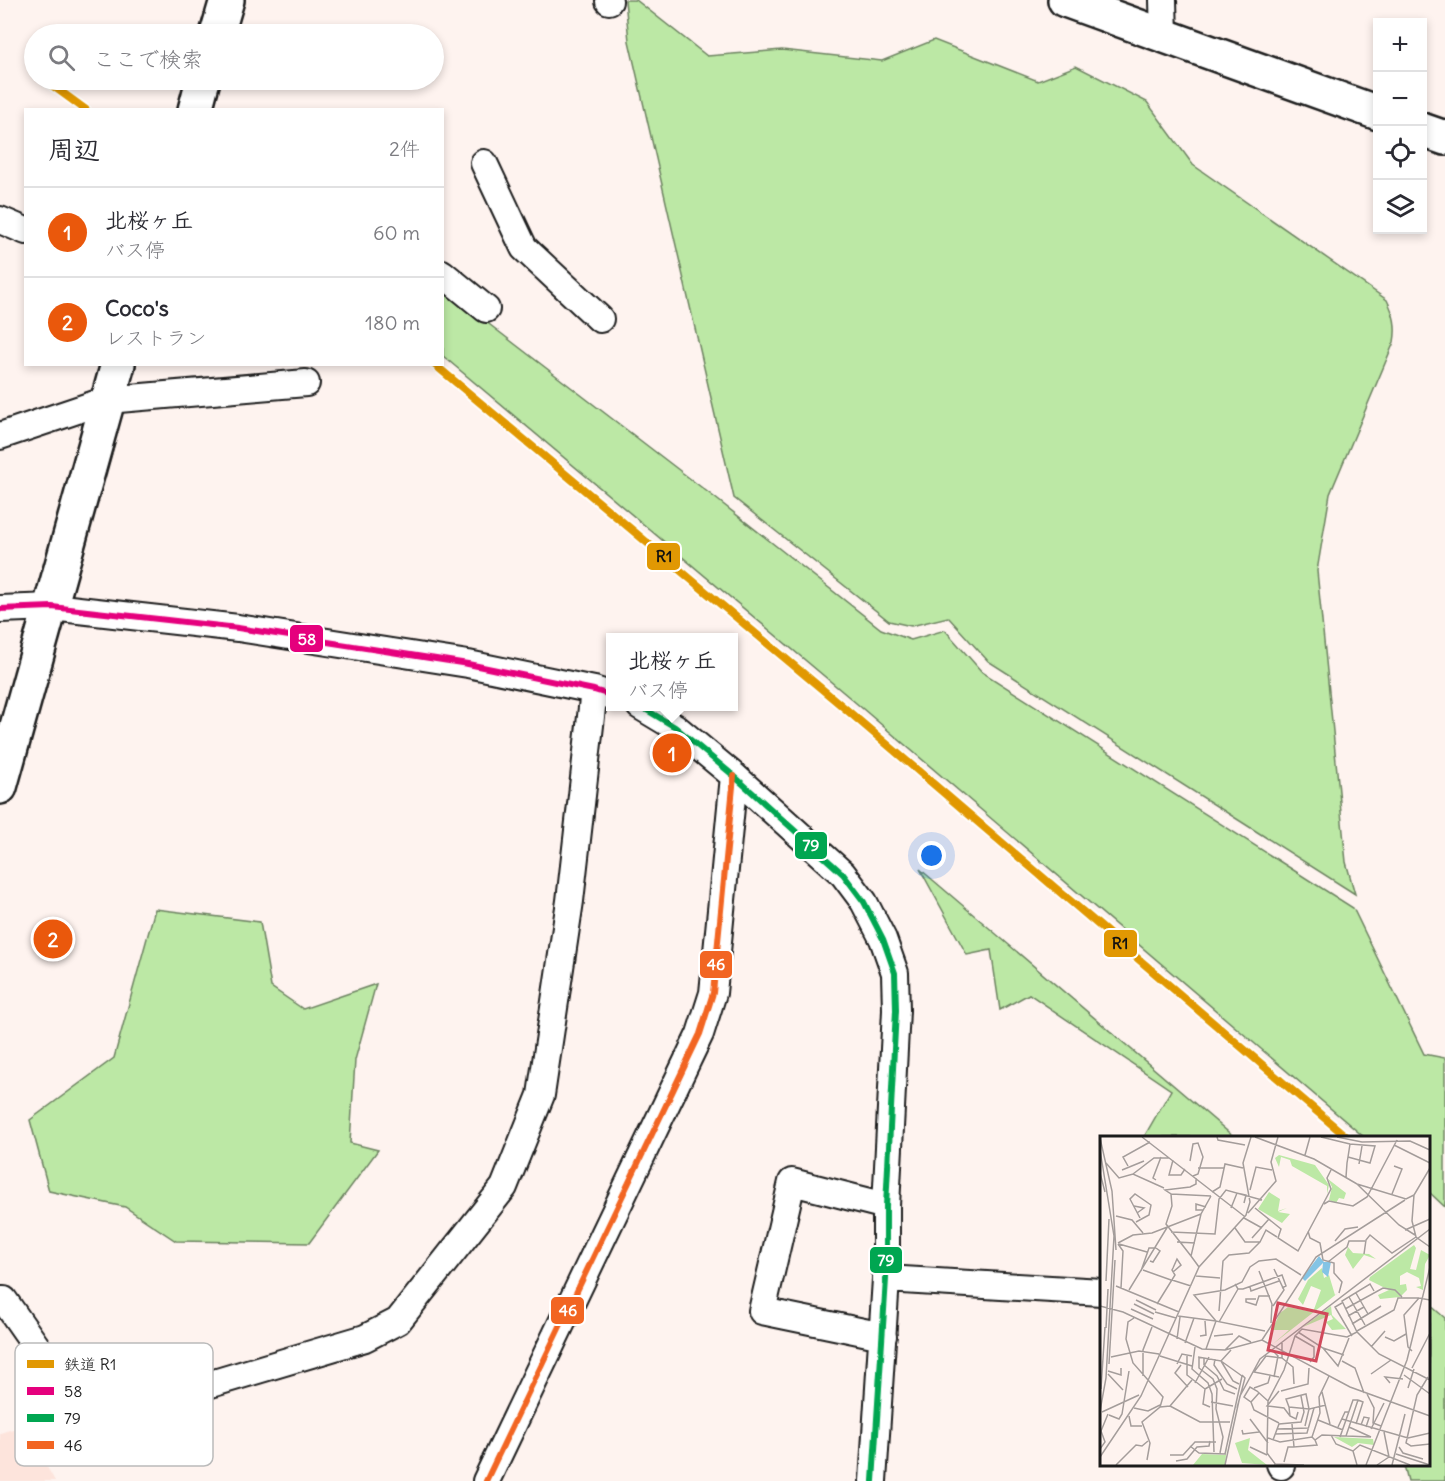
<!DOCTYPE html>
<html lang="ja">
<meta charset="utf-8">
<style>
body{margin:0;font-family:Delius,"Klee One",sans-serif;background:#f2f2f3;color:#2b2b33}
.controls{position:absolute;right:18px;top:18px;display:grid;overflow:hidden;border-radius:0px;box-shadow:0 3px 9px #0003}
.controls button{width:54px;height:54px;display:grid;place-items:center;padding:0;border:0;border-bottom:2px solid #e1e1e2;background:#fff;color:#2b2b33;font:30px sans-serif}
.you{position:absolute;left:932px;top:856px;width:21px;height:21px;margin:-15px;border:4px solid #fff;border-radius:50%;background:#1a73e8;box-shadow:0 0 0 9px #1a73e833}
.badge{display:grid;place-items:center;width:39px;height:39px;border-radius:50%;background:#ea580c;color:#fff;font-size:20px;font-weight:700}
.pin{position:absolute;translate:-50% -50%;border:3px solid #fff;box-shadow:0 2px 6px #0006}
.popup{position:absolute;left:606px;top:633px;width:132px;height:78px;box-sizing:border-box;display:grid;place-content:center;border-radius:0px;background:#fff;filter:drop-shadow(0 2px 4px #0005);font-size:20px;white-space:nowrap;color:#7c7c81}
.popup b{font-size:22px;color:#2b2b33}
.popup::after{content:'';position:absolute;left:50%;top:100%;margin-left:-12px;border:12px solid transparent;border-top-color:#fff}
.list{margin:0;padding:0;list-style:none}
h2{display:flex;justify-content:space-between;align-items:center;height:78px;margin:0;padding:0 24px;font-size:26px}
h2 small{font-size:20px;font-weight:400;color:#7c7c81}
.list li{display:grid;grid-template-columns:39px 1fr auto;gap:18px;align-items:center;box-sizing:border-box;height:90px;padding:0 24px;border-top:2px solid #e1e1e2}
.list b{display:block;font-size:22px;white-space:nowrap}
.list p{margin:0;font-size:20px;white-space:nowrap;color:#7c7c81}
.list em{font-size:20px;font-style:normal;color:#7c7c81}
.icon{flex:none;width:33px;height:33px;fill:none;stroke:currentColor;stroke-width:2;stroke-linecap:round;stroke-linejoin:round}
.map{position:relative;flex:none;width:1445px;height:1481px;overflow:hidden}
.search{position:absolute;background:#fff;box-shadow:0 3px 9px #0003;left:24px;top:24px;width:420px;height:66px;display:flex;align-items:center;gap:15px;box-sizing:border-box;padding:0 21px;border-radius:33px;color:#7c7c81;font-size:22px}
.panel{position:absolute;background:#fff;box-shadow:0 3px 9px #0003;left:24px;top:108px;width:420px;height:258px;border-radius:0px}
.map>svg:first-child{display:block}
</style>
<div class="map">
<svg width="1445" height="1481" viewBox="0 0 1445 1481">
<rect width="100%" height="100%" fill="#fef3ef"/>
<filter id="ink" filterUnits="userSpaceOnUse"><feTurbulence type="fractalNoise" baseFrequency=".0167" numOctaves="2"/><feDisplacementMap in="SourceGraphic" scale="12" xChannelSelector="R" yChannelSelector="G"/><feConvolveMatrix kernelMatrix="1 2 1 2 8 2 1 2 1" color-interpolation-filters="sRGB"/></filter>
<g filter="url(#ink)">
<path fill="#fde4dc" d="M 13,1429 L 44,1462 L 55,1481 L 0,1481 L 0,1433 Z"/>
<path fill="#bce8a5" stroke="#6c8260" stroke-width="1.5" d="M 625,0 L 636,0 L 707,56 L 782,50 L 882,61 L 934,40 L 1038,81 L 1076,66 L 1147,102 L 1193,165 L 1387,300 C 1394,314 1397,326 1394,342 L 1330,494 L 1317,571 L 1346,862 L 1355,894 L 988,661 L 948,617 L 911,626 L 889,621 L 734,498 L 629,41 Z
M 442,288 L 714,497 L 881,629 L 911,640 L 945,630 L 982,672 L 1353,908 L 1424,1054 L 1445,1058 L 1445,1207 L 1429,1192 L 1428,1138 L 1364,1137 L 849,697 L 443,356 Z
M 920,869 L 1234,1137 L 1144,1137 L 1171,1090 L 1029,994 L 1000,1010 L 991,950 L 967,955 Z
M 155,909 L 260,922 L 271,987 L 303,1009 L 376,984 L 355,1060 L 350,1143 L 378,1150 L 309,1243 L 176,1241 L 125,1207 L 49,1191 L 30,1120 L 114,1058 Z
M 1429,1304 L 1445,1318 L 1445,1481 L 1408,1481 L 1404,1465 L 1428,1464 Z"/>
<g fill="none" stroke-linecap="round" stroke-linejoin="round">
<defs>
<path id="minor" d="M 609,0 L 609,1
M 1163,0 L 1164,36
M 484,163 L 524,248 L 600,319
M 0,220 L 26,231
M 442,273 L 486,309
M 0,436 L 107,400 L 306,383
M 0,609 L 52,607 L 238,628 L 468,664 L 594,690 L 610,695
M 640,706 L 675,727 L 734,776 L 843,874 L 864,902 L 883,939 L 895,973 L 896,1010 L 886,1206 L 886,1279 L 873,1481
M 886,1279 L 1102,1292
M 0,1300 L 4,1300 L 71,1396 L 106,1402 L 157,1400 L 365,1338 L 398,1321 L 504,1187 L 541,1095 L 570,901 L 594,690
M 883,1336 L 762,1311 L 792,1182 L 886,1206
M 1280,1464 L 1281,1466
M 486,1481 L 700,1034 L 713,993 L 734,776"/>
<path id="tertiary" d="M 1065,0 L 1378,113
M 217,34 L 227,0
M 195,110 L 203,80
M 1422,130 L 1445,138
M 0,787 L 118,364"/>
</defs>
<use href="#minor" stroke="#1c1c1c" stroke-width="30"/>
<use href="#tertiary" stroke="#1c1c1c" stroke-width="38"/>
<use href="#minor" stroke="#fff" stroke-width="26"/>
<use href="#tertiary" stroke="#fff" stroke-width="33"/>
<defs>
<path id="bus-1" d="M 0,609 L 52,607 L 238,628 L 468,664 L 594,690 L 610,695"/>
<path id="bus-2" d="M 640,706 L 675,727 L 734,776 L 843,874 L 864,902 L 883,939 L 895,973 L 896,1010 L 886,1206 L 886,1279 L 873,1481"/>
<path id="bus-3" d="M 486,1481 L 700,1034 L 713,993 L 734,776"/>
</defs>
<use href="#bus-1" stroke="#fff" stroke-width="10"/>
<use href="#bus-2" stroke="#fff" stroke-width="10"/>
<use href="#bus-3" stroke="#fff" stroke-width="10"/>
<use href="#bus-1" stroke="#e5007d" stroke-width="6"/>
<use href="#bus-2" stroke="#00a651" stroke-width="6"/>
<use href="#bus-3" stroke="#f26522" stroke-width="6"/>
<defs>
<path id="rail-1" d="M 45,80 L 86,110
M 434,364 L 841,705 L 1348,1138"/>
</defs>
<use href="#rail-1" stroke="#fff" stroke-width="12"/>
<use href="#rail-1" stroke="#e19803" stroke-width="8"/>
</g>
</g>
<g transform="translate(1100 1136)">
<rect width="330" height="330" fill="#fef3ef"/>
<path d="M 179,19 L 215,29 L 229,49 L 227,58 L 227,50 L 192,30 L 190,24 L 181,21 L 179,31 L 175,22 ZM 228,43 L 246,57 L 244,63 L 239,62 L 236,67 L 229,64 L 232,51 ZM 169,56 L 180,63 L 178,75 L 187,72 L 178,76 L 190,78 L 182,87 L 158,73 ZM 314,109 L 316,112 L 310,133 L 316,134 L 321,114 L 330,119 L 325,128 L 323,154 L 316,151 L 321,150 L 319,142 L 307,136 L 300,140 L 300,149 L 306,148 L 307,154 L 300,161 L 280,163 L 278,159 L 289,154 L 269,144 L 270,141 ZM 248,111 L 253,117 L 269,118 L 276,123 L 264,119 L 253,133 L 245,119 ZM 222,132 L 224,142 L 229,139 L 235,159 L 238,157 L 173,208 L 189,194 L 172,194 L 180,177 L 188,171 L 213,176 L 221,154 L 211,150 L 203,169 L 198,163 L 208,144 ZM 231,170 L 232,179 L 246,193 L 232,194 L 226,186 L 233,183 L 231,179 L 203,191 ZM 234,301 L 273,303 L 274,309 L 258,307 L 252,311 ZM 150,302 L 148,314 L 167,329 L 142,327 L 135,307 ZM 127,309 L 125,329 L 93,329 L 102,318 L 125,319 Z" fill="#bce8a5"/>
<path d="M 219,120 L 224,126 L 231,126 L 228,141 L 222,136 L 223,127 L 205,145 L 202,142 Z" fill="#84c4e5"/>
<path fill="none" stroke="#a49d9b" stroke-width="1.5" d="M 42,1 L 144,80M 117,1 L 118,4 L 145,9M 155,1 L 214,23 L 257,48 L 306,63 L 314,59M 221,1 L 250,8M 237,1 L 262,6 L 310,5 L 330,14M 0,2 L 12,55 L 16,114M 294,9 L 330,27M 0,14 L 14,100 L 6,242 L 0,275M 205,19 L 210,1M 73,24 L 69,39 L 81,39 L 85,33M 90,25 L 93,8 L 98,7 L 103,21 L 98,38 L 93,40M 6,27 L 19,42 L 33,38 L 64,52M 259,28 L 262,10M 28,30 L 23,21 L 50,6M 98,32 L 124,32M 330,32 L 314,59 L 312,85 L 316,101 L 330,111M 22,34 L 44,25M 0,37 L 5,56M 33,38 L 54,22 L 69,22M 246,41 L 247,27 L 248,21 L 250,8 L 275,10 L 270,27 L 248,21M 56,44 L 53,42 L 61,21M 257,48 L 299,89 L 315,99M 150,54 L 156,31 L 172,34M 112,56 L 120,51 L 125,28 L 143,32M 71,58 L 111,60M 292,58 L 302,33 L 294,30M 224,68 L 229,65 L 253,70 L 267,61 L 297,4M 34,70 L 44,72 L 37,77M 131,72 L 137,57 L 146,59 L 144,67M 155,72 L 181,93 L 178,102 L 198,115 L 231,53 L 227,42 L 231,34M 103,74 L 96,74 L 96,68 L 106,71M 148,77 L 176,45 L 171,26 L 178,1M 16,80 L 32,84 L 43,97M 144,82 L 162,92M 36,86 L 49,79 L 51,69 L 35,58 L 30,63 L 40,82M 135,92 L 145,106 L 160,106 L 166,94 L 177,101M 305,94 L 330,83M 208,95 L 210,102 L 220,107 L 223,124 L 234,127 L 234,137 L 242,146 L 239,157M 71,96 L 115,98 L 119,63 L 126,54 L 162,64M 152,102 L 169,83M 235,105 L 245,93 L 258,91M 77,106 L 95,107M 18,107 L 33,99 L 52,97 L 101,78M 18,108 L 23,115 L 21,152M 19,108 L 47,116M 264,118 L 266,104 L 270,99 L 292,117 L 316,101M 91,120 L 66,88 L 72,70 L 71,58 L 65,54 L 90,51 L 96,48 L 96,42M 50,125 L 53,126 L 60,115 L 56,112M 228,126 L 247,111 L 249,105 L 265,105M 99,131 L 91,120 L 101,78 L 111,60M 43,134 L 71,144M 41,135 L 49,112 L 56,112M 159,135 L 172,168 L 171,187M 96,140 L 120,142M 72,144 L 91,150M 6,145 L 9,83M 135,148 L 138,153 L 143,153 L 182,139 L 186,150 L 182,152M 16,150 L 79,176M 150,151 L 151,155 L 179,145M 29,154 L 68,90M 256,157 L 268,178M 249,161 L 265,189M 156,163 L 146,163 L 146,166 L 156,169 L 159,160 L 170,160M 36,164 L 56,174M 242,167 L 235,171 L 252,200M 34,168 L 54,178M 57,168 L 75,139 L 72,134 L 73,132 L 77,123 L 81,129 L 73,136M 0,170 L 23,176 L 102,213 L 125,214 L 162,204 L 250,251 L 330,280M 173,170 L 184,154 L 174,133M 31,173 L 53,183M 245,173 L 283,152 L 295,154 L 302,161M 119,175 L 123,125 L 129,119 L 149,117 L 160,106M 55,176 L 76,182M 78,180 L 116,185 L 94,159 L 125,154 L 142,146 L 150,131 L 159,125 L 176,123 L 201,139M 248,180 L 264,171M 34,182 L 28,186 L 26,203 L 33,227 L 63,261 L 60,271 L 42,286 L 50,307 L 47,324M 119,186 L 138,153M 252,188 L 281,170M 6,192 L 8,153M 257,195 L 294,174 L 298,162 L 319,162M 198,196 L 223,212 L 238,230 L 249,202M 257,196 L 242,165 L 270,148 L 274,155M 100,200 L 106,199 L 105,185M 114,200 L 133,198M 195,200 L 214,211 L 214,221 L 210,226M 285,201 L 294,205 L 306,198M 77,203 L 80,181M 162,204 L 216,121 L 305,64M 85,207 L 94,182M 182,207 L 182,222 L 193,231 L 194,248M 95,211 L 92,233 L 108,247 L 112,258 L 114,316M 271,211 L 285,195M 223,212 L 244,219M 106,213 L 116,185 L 165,195M 125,214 L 139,200 L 151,206M 312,215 L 308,211 L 304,179 L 319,162 L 330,164M 87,219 L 87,239 L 105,253M 60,220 L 92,230M 11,221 L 39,215 L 59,218M 98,221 L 121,225 L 131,214M 99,221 L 99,232 L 113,243 L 117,253 L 116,273 L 123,301 L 120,317M 104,222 L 104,229 L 117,240 L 124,254 L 135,258M 115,223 L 114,229 L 127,248 L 137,253M 242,225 L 255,232 L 264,257M 9,228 L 15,124M 77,228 L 82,218 L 92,220M 81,229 L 75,237 L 88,251M 312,232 L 330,197M 8,235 L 21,239 L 21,232M 8,238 L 23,254M 271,238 L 291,224M 304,239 L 330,258M 43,240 L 43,214 L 52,191M 174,241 L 178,220 L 174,216M 179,241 L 154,236 L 166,220 L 182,222M 328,241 L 317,259 L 306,307 L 311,310 L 330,308M 95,247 L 109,221M 290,247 L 285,241 L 303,243M 154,252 L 168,247 L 170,240M 308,252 L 314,233M 1,253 L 5,191M 105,253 L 122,243M 105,253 L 103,268 L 110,271M 179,255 L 167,270 L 184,272 L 190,280M 181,255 L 208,248 L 209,232M 222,256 L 230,288M 159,257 L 151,266 L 144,261 L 150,251 L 157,255 L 168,265M 206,258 L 209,273 L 189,271 L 186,263 ZM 267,258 L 274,272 L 273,287 L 281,290M 111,266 L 133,270M 151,266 L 154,274 L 179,287M 70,270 L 100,286 L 130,286M 60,271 L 70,270 L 92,244M 189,271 L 190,280 L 196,283 L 198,276M 34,272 L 48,275 L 60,269M 137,272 L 145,242 L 142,239M 2,276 L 39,259M 9,279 L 19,283 L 22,278 L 29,235M 29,280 L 31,290 L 42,290M 150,283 L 168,307M 242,283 L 308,302 L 330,297M 218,284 L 243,294M 192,288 L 194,311 L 217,309 L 215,304M 256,288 L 263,266 L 258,264M 261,289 L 264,281 L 269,282 L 266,291M 205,290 L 209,273 L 226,269M 238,291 L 245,276 L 249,276M 249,291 L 271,301M 177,293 L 209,292M 271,293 L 284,267M 142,294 L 143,298 L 159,296M 175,298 L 207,297 L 214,272M 231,299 L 236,308 L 253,315 L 257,329M 246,300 L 258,264M 212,301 L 220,277 L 219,261 L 229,240M 240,301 L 253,264 L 258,264M 168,302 L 180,306 L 212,301 L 215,304 L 222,299 L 271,301M 173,304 L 179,288 L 201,286 L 204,276 L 201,260M 90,310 L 99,317 L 125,318 L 142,240 L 121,225 L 133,245 L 139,248M 150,311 L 167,319M 299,311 L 303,317 L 323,323M 0,313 L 5,306 L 1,295 L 8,278M 253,315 L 260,309 L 310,329M 296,318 L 330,329M 70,319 L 83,319 L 95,306 L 116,306M 0,321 L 41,260 L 99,131 L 146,79 L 150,66 L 143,27 L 151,1M 76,325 L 87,323 L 97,311 L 109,310 L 110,305M 184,326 L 188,311 L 194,311M 174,328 L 204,329M 16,329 L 36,309 L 42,310 L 48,305M 125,329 L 140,260 L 160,223 L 330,93M 176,329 L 167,317 L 168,265 L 184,234 L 195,200 L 202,193 L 247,201 L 257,196 L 279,218 L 330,244M 266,329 L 307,224 L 330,131M 277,329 L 289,321 L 284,296M 292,329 L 305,278"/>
<path fill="#d1495b" fill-opacity="0.15" stroke="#d1495b" stroke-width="3" d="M 178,167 L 227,178 L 216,225 L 168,214 Z"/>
<rect width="330" height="330" fill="none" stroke="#1c1c1c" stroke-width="3"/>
</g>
<rect x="15" y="1343" width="198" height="123" rx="9" fill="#fff" stroke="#bbb" stroke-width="1.5"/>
<rect x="27" y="1360" width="27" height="8" fill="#e19803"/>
<rect x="27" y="1387" width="27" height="8" fill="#e5007d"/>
<rect x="27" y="1414" width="27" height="8" fill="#00a651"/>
<rect x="27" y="1441" width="27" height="8" fill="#f26522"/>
<g font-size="16" fill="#1c1c1c">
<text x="64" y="1370">鉄道 R1</text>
<text x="64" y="1397">58</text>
<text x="64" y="1424">79</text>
<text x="64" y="1451">46</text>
</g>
<g stroke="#fff" stroke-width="2">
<rect x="646" y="542" width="35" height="29" rx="6" fill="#e19803"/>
<rect x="289" y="624" width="35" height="29" rx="6" fill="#e5007d"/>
<rect x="794" y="831" width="34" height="29" rx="6" fill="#00a651"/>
<rect x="1103" y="929" width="35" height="29" rx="6" fill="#e19803"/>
<rect x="699" y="950" width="34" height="29" rx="6" fill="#f26522"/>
<rect x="869" y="1246" width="34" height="28" rx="6" fill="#00a651"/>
<rect x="550" y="1296" width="35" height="29" rx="6" fill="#f26522"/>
</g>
<g font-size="16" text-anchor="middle" font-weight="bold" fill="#fff">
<text x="307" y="645">58</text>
<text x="811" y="851">79</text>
<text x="716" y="970">46</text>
<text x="886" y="1266">79</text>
<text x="568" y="1316">46</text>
</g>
<g font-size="16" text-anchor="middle" font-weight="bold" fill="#111">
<text x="664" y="562">R1</text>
<text x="1120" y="949">R1</text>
</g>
</svg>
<div class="controls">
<button>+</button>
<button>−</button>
<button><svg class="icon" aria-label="locate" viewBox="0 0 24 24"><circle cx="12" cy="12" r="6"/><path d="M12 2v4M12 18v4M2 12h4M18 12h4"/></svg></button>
<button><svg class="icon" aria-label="layers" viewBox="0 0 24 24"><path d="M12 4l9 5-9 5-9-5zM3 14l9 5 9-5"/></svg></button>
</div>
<div class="you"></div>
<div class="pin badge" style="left:672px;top:753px">1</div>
<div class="popup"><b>北桜ヶ丘</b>バス停</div>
<div class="pin badge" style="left:53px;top:939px">2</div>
<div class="search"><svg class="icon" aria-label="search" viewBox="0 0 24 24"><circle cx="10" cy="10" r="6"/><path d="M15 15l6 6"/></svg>ここで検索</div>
<section class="panel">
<h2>周辺<small>2件</small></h2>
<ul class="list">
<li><span class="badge">1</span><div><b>北桜ヶ丘</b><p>バス停</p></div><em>60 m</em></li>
<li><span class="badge">2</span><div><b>Coco's</b><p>レストラン</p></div><em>180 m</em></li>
</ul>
</section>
</div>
